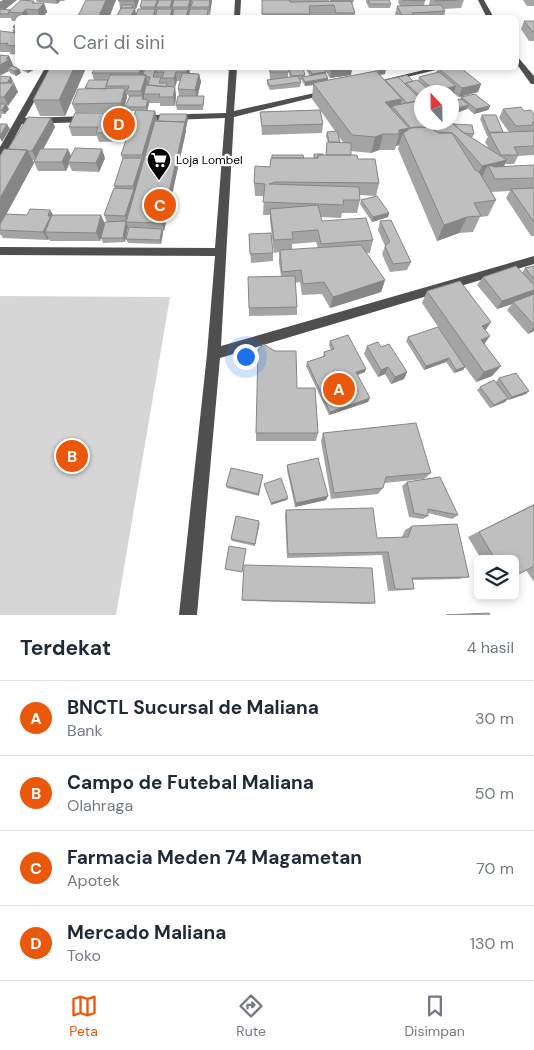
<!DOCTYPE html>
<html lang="id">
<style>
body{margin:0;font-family:"DM Sans",sans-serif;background:#f2f2f3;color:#1f2937}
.controls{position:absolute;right:15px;bottom:15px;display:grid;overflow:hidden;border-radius:8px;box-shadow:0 2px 8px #0003}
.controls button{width:45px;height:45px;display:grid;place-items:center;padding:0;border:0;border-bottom:1px solid #e0e1e3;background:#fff;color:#1f2937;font:25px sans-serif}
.compass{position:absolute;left:414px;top:85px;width:45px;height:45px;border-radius:50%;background:#fff;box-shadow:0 2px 8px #0003;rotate:338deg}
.you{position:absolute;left:245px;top:356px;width:18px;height:18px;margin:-12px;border:4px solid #fff;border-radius:50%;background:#1a73e8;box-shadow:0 0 0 8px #1a73e833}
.badge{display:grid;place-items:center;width:32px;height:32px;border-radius:50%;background:#ea580c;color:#fff;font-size:16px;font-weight:700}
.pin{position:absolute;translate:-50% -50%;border:2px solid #fff;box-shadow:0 1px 5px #0006}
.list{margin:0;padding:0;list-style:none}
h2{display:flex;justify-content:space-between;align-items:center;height:65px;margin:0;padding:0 20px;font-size:21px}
h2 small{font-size:16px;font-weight:400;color:#747a83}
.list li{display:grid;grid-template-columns:32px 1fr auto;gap:15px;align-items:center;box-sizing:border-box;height:75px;padding:0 20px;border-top:1px solid #e0e1e3}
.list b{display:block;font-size:19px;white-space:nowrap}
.list p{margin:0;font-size:16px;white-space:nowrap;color:#747a83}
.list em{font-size:16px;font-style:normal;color:#747a83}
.icon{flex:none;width:28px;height:28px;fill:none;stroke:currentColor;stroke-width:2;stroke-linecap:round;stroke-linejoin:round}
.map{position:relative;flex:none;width:534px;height:615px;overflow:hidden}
.search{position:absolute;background:#fff;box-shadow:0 2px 8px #0003;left:15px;right:15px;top:15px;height:55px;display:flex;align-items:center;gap:12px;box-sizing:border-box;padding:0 18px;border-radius:8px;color:#747a83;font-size:19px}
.sheet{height:365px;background:#fff}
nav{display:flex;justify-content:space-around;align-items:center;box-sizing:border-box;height:70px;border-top:1px solid #e0e1e3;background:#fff;font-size:14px;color:#747a83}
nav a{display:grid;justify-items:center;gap:2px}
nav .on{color:#ea580c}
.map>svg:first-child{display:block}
</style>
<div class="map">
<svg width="534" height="615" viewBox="0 0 534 615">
<rect width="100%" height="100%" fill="#fff"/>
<path fill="#d6d6d6" d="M 0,296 L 170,297 L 116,615 L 0,615 Z"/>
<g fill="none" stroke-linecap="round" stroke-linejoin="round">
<path fill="#4f4f4f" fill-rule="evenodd" d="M 235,0 L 241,0 L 240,18 L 234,18 Z
M 478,0 L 484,0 L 494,18 L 487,18 Z
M 516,55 L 534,76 L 534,84 L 531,84 L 516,63 Z
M 45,68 L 53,68 L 25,118 L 88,116 L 92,119 L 88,122 L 22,124 L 5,155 L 0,158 L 0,147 Z
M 229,68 L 237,68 L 234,111 L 328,90 L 332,93 L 234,117 L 221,346 L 534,256 L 534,264 L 220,358 L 197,615 L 179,615 L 207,354 L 215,256 L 0,255 L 0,247 L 215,248 L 225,118 L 116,122 L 112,119 L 116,116 L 226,113 Z
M 432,68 L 444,68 L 370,86 L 366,84 Z"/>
</g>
<path fill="#a4a4a4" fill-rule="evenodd" d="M 0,0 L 4,10 L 11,10 L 35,2 L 35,3 L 44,3 L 47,12 L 42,18 L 18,18 L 18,21 L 12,21 L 11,18 L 0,18 Z
M 36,0 L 65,0 L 64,1 L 60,1 L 57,4 L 37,2 Z
M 119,0 L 139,0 L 136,9 L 135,9 L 136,15 L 141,9 L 140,7 L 192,0 L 191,9 L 193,0 L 212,0 L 209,18 L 116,18 L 120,9 Z
M 262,0 L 329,0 L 329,1 L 330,1 L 330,0 L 353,0 L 352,5 L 355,13 L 354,18 L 262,18 Z
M 366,0 L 389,0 L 391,4 L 390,8 L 369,8 L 366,2 Z
M 399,0 L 425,0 L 424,6 L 430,6 L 429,4 L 430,0 L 464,0 L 461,8 L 444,9 L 445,11 L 444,18 L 397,18 L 395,15 L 397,6 L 400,6 L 398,2 Z
M 523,0 L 534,0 L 534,6 L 527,6 Z
M 18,21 L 18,55 L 10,54 L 10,52 L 0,52 L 0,30 L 1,32 L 14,33 L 13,31 L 14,29 L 13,27 Z
M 524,21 L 534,21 L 534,41 L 529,41 L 521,29 Z
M 0,55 L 9,56 L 13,65 L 13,66 L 18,68 L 37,68 L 28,73 L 19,69 L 21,73 L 16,76 L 10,73 L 9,71 L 1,75 L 0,75 Z
M 50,68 L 86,68 L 65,116 L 40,116 L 33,100 Z
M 95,68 L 143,68 L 144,72 L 145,68 L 190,72 L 190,73 L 199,74 L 201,82 L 197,96 L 204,96 L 204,101 L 203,110 L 177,110 L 176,105 L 179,96 L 178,89 L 180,81 L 177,81 L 175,87 L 173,87 L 175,87 L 176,96 L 175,106 L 160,106 L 160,103 L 149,103 L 147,111 L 155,111 L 157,120 L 156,121 L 188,119 L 186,128 L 186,131 L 164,231 L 163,231 L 163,233 L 161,244 L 128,243 L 126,239 L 129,230 L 128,227 L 125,242 L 103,243 L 101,238 L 102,234 L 100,241 L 50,241 L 49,239 L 48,240 L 3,238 L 0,234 L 0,230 L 8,149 L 51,118 L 55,127 L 43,149 L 71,156 L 105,158 L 99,172 L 72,171 L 69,164 L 66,171 L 38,171 L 34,162 L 34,160 L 33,160 L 34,163 L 6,214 L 27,215 L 50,210 L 53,215 L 105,223 L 107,222 L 104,215 L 115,188 L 114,186 L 123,160 L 121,155 L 128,135 L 124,135 L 122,141 L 99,142 L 97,136 L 72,136 L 69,127 L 133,119 L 136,111 L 126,111 L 125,107 L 129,97 L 128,95 L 127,95 L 127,97 L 123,112 L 76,113 L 72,104 L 85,89 L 85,88 L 94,80 L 92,73 Z
M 269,68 L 288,68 L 288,77 L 290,77 L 288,68 L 303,68 L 305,76 L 310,76 L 305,68 L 352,68 L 351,75 L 330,78 L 326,72 L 325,74 L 328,78 L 328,80 L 375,71 L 375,68 L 384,68 L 385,74 L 379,75 L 385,80 L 413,81 L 418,81 L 419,77 L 436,73 L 438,68 L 481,84 L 478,92 L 459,97 L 453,93 L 453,95 L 452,95 L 452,92 L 422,92 L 422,122 L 453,124 L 474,134 L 472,138 L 489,149 L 485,142 L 488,136 L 487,136 L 480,119 L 482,115 L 503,132 L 509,132 L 499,118 L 503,109 L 524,111 L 534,114 L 534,155 L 518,156 L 514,164 L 505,164 L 504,167 L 534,165 L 534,236 L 531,236 L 506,198 L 510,191 L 491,192 L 496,200 L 488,216 L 480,217 L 473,232 L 459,233 L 437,241 L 398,149 L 399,145 L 396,146 L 395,150 L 379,150 L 371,153 L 351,151 L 351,155 L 358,159 L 379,183 L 376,196 L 360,195 L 360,200 L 357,213 L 342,213 L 341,218 L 321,217 L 322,221 L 373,240 L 370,253 L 366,253 L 385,280 L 381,292 L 330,308 L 322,294 L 302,295 L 300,282 L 295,283 L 297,307 L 297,315 L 249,316 L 249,308 L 281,276 L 279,263 L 279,252 L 274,253 L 270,221 L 270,215 L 263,215 L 264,196 L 255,196 L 254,183 L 270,167 L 304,158 L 313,158 L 314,154 L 326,155 L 327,142 L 328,142 L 326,136 L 327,132 L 335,131 L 320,110 L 323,124 L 322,133 L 262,135 L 260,112 L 320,110 L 312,99 L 313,85 L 305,86 L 302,81 L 302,80 L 300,80 L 301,82 L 300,87 L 270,90 L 267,84 L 267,80 L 270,79 ZM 338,136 L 344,143 L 340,142 ZM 316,242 L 318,248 L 292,250 L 292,244 Z
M 0,76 L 13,81 L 12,83 L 18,92 L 7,106 L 9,109 L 5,114 L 1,114 L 2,116 L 0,119 Z
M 461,97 L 490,106 L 488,110 L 474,114 L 467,108 L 467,109 L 456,113 L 454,111 L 453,114 L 452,114 L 452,101 L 460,99 Z
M 361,200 L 389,213 L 388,217 L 372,222 L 360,204 Z
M 380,221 L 411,262 L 407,270 L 390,272 L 382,254 L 385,246 L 378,230 Z
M 249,234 L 273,253 L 273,261 L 251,263 Z
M 534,266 L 534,293 L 533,295 L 534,294 L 534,331 L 528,334 L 507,310 L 512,304 L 497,309 L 477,285 L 483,277 L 522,273 L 525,268 Z
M 427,291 L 486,330 L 485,344 L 492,376 L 476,382 L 465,367 L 463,370 L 454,373 L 446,362 L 424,370 L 406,341 L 408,337 L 457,355 L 422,303 Z
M 330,341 L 365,372 L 357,375 L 368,402 L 329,415 L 306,366 L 307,362 L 323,357 L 324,352 L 331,350 L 329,345 Z
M 367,346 L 381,347 L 407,372 L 404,379 L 391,384 L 385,374 L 378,377 L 364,354 Z
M 275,351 L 297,388 L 318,433 L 316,441 L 256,441 L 256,433 Z
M 499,378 L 526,394 L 508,400 L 508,399 L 505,402 L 490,408 L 477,390 L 480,387 L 496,382 Z
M 323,433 L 431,473 L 424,479 L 384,483 L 383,488 L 378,494 L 331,499 L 321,441 Z
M 287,465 L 328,496 L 326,500 L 295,507 L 287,470 Z
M 263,475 L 259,496 L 227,488 L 226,486 Z
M 407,482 L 458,515 L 452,519 L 428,513 L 428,516 L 423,519 L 409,517 L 402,486 Z
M 534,504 L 534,582 L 526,570 L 515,559 L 481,559 L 468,537 Z
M 286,510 L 377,538 L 402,537 L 405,530 L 412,526 L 469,577 L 459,579 L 413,580 L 414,589 L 407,590 L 388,591 L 382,555 L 287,558 L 285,515 Z
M 260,523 L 255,546 L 232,541 L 231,539 Z
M 242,600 L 375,603 L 369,604 L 243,601 Z"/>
<path fill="#868686" d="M 3,0 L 17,0 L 2,12 L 0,7 L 0,2 Z
M 56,0 L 60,0 L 60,1 L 57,4 Z
M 106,0 L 116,0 L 109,18 L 98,18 Z
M 134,0 L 139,0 L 136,9 L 134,1 Z
M 157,0 L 161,0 L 156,7 L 157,12 L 157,15 L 155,7 Z
M 172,0 L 176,0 L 172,7 L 174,18 L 170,18 L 171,13 L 170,7 Z
M 190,0 L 192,0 L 189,15 L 188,7 Z
M 210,0 L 212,0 L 210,15 L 209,7 Z
M 44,3 L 47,12 L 42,18 L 40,18 L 38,10 Z
M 133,5 L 134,9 L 135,8 L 136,16 L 136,18 L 130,18 L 131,10 Z
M 26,9 L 29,18 L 24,18 L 22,13 Z
M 188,9 L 189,18 L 186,18 Z
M 9,56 L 13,65 L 14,68 L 7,68 L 9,71 L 1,75 L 0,73 L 0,65 Z
M 26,68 L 37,68 L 28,73 Z
M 74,68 L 86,68 L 65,116 L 59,100 Z
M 141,68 L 143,68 L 144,73 L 141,82 L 139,73 Z
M 188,68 L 189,68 L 190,72 L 188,81 L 186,72 Z
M 344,68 L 352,68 L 351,75 L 330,78 L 331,70 Z
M 19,69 L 21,73 L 16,76 L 14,71 Z
M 386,69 L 385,74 L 378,75 L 379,70 Z
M 176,72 L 177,81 L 175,87 L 174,78 Z
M 326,72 L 325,76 L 311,78 L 312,74 Z
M 199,74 L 201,82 L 197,99 L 195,90 Z
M 146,75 L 148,84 L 144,94 L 144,101 L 142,99 L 142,97 L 141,91 Z
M 11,77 L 13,81 L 7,90 L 5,86 Z
M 328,78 L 328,83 L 313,83 L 313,85 L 305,86 L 305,82 Z
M 14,83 L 18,92 L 8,106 L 4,97 Z
M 481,84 L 478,92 L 459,97 L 462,88 Z
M 456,86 L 453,95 L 452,95 L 452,92 L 435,92 L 435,91 Z
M 175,87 L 176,96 L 175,106 L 173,97 Z
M 125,88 L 127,97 L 123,112 L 121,103 Z
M 402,99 L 398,113 L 392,106 L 389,117 L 385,102 Z
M 148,100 L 149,104 L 147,112 L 146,107 Z
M 6,104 L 9,109 L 5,114 L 2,110 Z
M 469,105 L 467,109 L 456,113 L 457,108 Z
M 490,106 L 488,110 L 474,114 L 476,109 Z
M 455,109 L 453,114 L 452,114 L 452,110 Z
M 155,111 L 157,120 L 144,165 L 142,155 Z
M 132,113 L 134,122 L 131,135 L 128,126 Z
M 187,114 L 188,119 L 186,128 L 185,123 Z
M 51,118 L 55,127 L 37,161 L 32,151 Z
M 185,122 L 186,131 L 164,231 L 162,223 Z
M 7,124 L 10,129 L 2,142 L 0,138 L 0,136 Z
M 122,126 L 124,135 L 122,141 L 120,132 Z
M 409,128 L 405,139 L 403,133 L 399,145 L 396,146 L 399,134 L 399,130 Z
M 383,134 L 379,150 L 371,153 L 375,137 Z
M 68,149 L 72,158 L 68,162 L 69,164 L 66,171 L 62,162 Z
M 102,149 L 105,158 L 99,172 L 96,163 Z
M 27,150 L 34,163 L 0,226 L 0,198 Z
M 142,158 L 144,167 L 127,222 L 125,216 L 134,189 L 133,186 Z
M 507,160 L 500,173 L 488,165 L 482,177 L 476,178 L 482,166 Z
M 50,210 L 55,219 L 45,232 L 49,239 L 48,240 L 43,232 L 48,216 Z
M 389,213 L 388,217 L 372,222 L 373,217 Z
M 101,215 L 105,224 L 100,241 L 96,233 Z
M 467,217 L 459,233 L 437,241 L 444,225 Z
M 126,222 L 128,227 L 125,242 L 123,238 Z
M 162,229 L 163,233 L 161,244 L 160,240 Z
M 385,280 L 381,292 L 330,308 L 333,297 Z
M 534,289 L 534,293 L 531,297 L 513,302 L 512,304 L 497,309 L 502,301 Z
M 491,322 L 483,334 L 482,326 Z
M 534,327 L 534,331 L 528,334 Z
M 490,336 L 482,347 L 481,340 Z
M 449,358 L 446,362 L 424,370 L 426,366 Z
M 501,366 L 492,376 L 476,382 L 484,372 Z
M 388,367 L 385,374 L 378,377 L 381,370 Z
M 465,367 L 463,370 L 454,373 L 456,370 Z
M 366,369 L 365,372 L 355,376 L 356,372 Z
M 407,372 L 404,379 L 391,384 L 395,377 Z
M 529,391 L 526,394 L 508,400 L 512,397 Z
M 370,398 L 368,402 L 329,415 L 330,412 Z
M 508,398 L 505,402 L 490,408 L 494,405 Z
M 328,496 L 326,500 L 295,507 L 296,503 Z
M 288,498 L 287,500 L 271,505 L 271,503 Z"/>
<path fill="#bfbfbf" stroke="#868686" d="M 21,0 L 34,1 L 32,3 L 44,3 L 38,10 L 26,9 L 22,13 L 8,12 Z
M 86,0 L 106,0 L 98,18 L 77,18 Z
M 119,0 L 134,0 L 134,1 L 118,1 Z
M 142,0 L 157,0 L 155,7 L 140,7 Z
M 159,0 L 172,0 L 170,7 L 156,7 Z
M 174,0 L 190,0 L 188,7 L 172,7 Z
M 193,0 L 210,0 L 209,7 L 191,7 Z
M 262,0 L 289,0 L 290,2 L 351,1 L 355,13 L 336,13 L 334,5 L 309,6 L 310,14 L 262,14 Z
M 331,0 L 353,0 L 353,2 L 351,2 L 351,1 L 331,1 Z
M 368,0 L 389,0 L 391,4 L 370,4 Z
M 402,0 L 425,0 L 425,1 Z
M 435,0 L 458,0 L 436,1 Z
M 122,5 L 133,5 L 132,8 L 121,8 Z
M 441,5 L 445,11 L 412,13 L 413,15 L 402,15 L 397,6 Z
M 121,8 L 135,8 L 130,18 L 116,18 Z
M 0,9 L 11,10 L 8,12 L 9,14 L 0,14 Z
M 138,9 L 155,9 L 153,18 L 135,18 Z
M 157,9 L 172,9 L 170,18 L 155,18 Z
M 174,9 L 188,9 L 186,18 L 172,18 Z
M 190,9 L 208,9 L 207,18 L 188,18 Z
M 18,21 L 18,31 L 13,31 L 16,27 L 13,27 Z
M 524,21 L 534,21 L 534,32 L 533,32 Z
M 0,31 L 18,33 L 18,45 L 16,46 L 6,45 L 8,43 L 0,44 Z
M 0,55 L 9,56 L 6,59 L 10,59 L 0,65 Z
M 13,66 L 19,69 L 14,71 L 7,68 Z
M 50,68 L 74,68 L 59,100 L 33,100 Z
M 95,68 L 141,68 L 139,73 L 92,73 Z
M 145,68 L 156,68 L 153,77 L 161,77 L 159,83 L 167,83 L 166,87 L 148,85 L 150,77 L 147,77 L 146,75 L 143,75 Z
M 156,68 L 188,68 L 186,72 L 176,72 L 174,78 L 162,78 L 164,72 L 155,72 Z
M 270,68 L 288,68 L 289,72 L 270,72 Z
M 289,68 L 303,68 L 305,75 L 291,76 Z
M 308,68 L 323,68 L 326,72 L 312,74 Z
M 330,68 L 344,68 L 331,70 Z
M 376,68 L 384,68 L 386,69 L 379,70 Z
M 438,68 L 461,68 L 481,84 L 462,88 Z
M 376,71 L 402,99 L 385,102 L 409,128 L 399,130 L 399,134 L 383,134 L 375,137 L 352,135 L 313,83 Z
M 439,72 L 456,86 L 435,91 L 419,77 Z
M 182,73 L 199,74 L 195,90 L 178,89 Z
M 325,73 L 328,78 L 305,82 L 302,77 Z
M 110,75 L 146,75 L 141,91 L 127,91 L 129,86 L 106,86 Z
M 407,75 L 413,81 L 406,83 L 405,84 L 398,77 L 395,78 Z
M 0,76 L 11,77 L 7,83 L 0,83 Z
M 298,76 L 301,82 L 270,86 L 267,80 Z
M 398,77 L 421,100 L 407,103 L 385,80 Z
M 89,80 L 108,80 L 106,86 L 106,89 L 85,88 Z
M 417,80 L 432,92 L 422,92 L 422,98 L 406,83 Z
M 0,83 L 14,83 L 4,97 L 0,97 Z
M 146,85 L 175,87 L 173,97 L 159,97 L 160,94 L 144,94 Z
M 125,88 L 121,103 L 72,104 L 78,89 Z
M 475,94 L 490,106 L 476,109 L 461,97 Z
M 130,96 L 143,96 L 142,99 L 148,100 L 146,107 L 125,107 Z
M 178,96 L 204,96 L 203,105 L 176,105 Z
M 461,99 L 469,105 L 457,108 L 452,103 L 452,101 Z
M 422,100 L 422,122 L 452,122 L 461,131 L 507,160 L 482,166 L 455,135 L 453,135 L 452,133 L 439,133 L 429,127 L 411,128 L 392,106 Z
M 0,104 L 6,104 L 2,110 L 0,110 Z
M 521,107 L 524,111 L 531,110 L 534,114 L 534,122 L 532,123 L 533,125 L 516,126 L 503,109 Z
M 136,110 L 155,111 L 142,155 L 121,155 Z
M 320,110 L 323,124 L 262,126 L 260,112 Z
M 75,113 L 132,113 L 128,126 L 122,126 L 120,132 L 96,133 L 98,127 L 69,127 Z
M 160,114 L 187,114 L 185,123 L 185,122 L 158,121 Z
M 482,115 L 496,115 L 503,132 L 489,132 Z
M 28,117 L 51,118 L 32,151 L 28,151 L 27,150 L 8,149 Z
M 155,121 L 185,122 L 162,223 L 126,222 Z
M 0,124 L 7,124 L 0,136 Z
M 453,124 L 472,125 L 474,134 L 464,133 Z
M 413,127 L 429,127 L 437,132 L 452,133 L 475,170 L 479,172 L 496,200 L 474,203 L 481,216 L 467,217 L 444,225 L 403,133 Z
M 337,131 L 340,142 L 329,142 L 327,132 Z
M 534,131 L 534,146 L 514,147 L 518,155 L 501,155 L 489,133 Z
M 327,142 L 351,143 L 351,155 L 326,155 Z
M 75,148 L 102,149 L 96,163 L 68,162 Z
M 4,149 L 27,150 L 0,198 L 0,156 Z
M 40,149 L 68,149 L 62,162 L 34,162 Z
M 314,154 L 323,154 L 323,155 L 318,155 L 318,158 L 315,158 Z
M 272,155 L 303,155 L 304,158 L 272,158 Z
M 318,155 L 357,155 L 358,159 L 375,159 L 379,183 L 276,182 L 269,184 L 359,187 L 360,200 L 343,200 L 344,205 L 263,202 L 265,184 L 254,183 L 255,166 L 270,167 L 271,158 L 318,158 Z
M 123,158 L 142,158 L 133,186 L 114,186 Z
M 488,165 L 495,167 L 534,165 L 534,178 L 495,179 Z
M 114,188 L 134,189 L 125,216 L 104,215 Z
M 534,188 L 534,222 L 511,189 Z
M 377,196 L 389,213 L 373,217 L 361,200 Z
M 318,205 L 322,221 L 366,218 L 373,240 L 321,244 L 318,230 L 292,232 L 293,239 L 274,240 L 270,209 Z
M 30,209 L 50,210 L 48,216 L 51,216 L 43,232 L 0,230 L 0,224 L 6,214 L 27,215 Z
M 52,215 L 101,215 L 96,233 L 45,232 Z
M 391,220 L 411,262 L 393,264 L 385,246 L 390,242 L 380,221 Z
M 126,221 L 123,238 L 101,238 L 105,222 Z
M 129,227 L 162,229 L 160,240 L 126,239 Z
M 271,233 L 273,253 L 250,254 L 249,234 Z
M 361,245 L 385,280 L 333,297 L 324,282 L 303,284 L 301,270 L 282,272 L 280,250 Z
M 516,266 L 534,285 L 534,290 L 502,301 L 483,277 Z
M 534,266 L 534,279 L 525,268 Z
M 295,276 L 297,307 L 249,308 L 248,277 Z
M 460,281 L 491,322 L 482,326 L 490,336 L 481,340 L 501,366 L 484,372 L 427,291 Z
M 534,294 L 534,325 L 513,302 Z
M 438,327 L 465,367 L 456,370 L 449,358 L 426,366 L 408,337 Z
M 348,335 L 366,369 L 356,372 L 370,398 L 330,412 L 307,362 L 325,356 L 324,352 L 334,349 L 330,341 Z
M 378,342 L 381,347 L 389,344 L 407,372 L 395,377 L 388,367 L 381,370 L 367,346 Z
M 263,344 L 275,351 L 296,351 L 297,388 L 315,388 L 318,433 L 256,433 L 258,350 Z
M 516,373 L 529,391 L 512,397 L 499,378 Z
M 494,380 L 508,398 L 494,405 L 480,387 Z
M 416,423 L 431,473 L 386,477 L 383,488 L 334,493 L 323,433 Z
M 318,458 L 328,496 L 296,503 L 287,465 Z
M 231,468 L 263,475 L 258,494 L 226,486 Z
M 440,477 L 458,515 L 428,509 L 428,516 L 414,513 L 407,482 Z
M 281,478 L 288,498 L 271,503 L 264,484 Z
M 534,505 L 534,566 L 515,576 L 515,559 L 495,559 L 479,532 Z
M 373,508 L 377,538 L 408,537 L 412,526 L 457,524 L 469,577 L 412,578 L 414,589 L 395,589 L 388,552 L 288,554 L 286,510 Z
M 236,516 L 259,521 L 255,544 L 231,539 Z
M 229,546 L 246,549 L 242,572 L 225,569 Z
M 244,565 L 372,568 L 375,603 L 242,600 Z
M 489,613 L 490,615 L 446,615 Z"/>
<defs>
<symbol id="supermarket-pin" viewBox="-11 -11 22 30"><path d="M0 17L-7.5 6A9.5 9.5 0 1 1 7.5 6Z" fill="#000" stroke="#fff"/><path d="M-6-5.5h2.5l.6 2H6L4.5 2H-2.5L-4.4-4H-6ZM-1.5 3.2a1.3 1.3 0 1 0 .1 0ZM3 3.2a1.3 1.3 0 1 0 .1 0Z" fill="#fff"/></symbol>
</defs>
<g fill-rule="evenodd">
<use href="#supermarket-pin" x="145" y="146" width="28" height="38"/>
</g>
<g text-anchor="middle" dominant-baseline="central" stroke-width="4.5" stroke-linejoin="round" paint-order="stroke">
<g font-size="12" fill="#000" stroke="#fff" text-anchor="start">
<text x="176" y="160">Loja Lombel</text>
</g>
</g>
</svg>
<div class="controls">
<button><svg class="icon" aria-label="layers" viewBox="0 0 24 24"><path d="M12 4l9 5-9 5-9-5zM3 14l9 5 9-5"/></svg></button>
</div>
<svg class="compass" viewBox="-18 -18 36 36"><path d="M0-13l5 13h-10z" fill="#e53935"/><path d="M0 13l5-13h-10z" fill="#747a83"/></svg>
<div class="you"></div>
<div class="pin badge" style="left:339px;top:389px">A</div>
<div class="pin badge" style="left:72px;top:456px">B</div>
<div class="pin badge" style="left:160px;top:205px">C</div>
<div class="pin badge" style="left:119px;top:124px">D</div>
<div class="search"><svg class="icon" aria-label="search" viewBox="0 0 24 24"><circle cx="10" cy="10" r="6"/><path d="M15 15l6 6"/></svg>Cari di sini</div>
</div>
<section class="sheet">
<h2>Terdekat<small>4 hasil</small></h2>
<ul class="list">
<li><span class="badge">A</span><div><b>BNCTL Sucursal de Maliana</b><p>Bank</p></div><em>30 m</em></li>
<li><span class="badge">B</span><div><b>Campo de Futebal Maliana</b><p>Olahraga</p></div><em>50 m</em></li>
<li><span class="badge">C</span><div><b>Farmacia Meden 74 Magametan</b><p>Apotek</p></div><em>70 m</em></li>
<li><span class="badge">D</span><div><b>Mercado Maliana</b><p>Toko</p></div><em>130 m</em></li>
</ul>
</section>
<nav>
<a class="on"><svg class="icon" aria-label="map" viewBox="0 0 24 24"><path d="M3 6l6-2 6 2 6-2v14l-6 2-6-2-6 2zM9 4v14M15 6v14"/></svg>Peta</a>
<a><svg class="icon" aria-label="directions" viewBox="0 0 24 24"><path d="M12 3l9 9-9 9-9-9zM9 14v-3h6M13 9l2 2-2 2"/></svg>Rute</a>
<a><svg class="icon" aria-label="saved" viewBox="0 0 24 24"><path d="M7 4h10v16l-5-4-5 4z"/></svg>Disimpan</a>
</nav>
